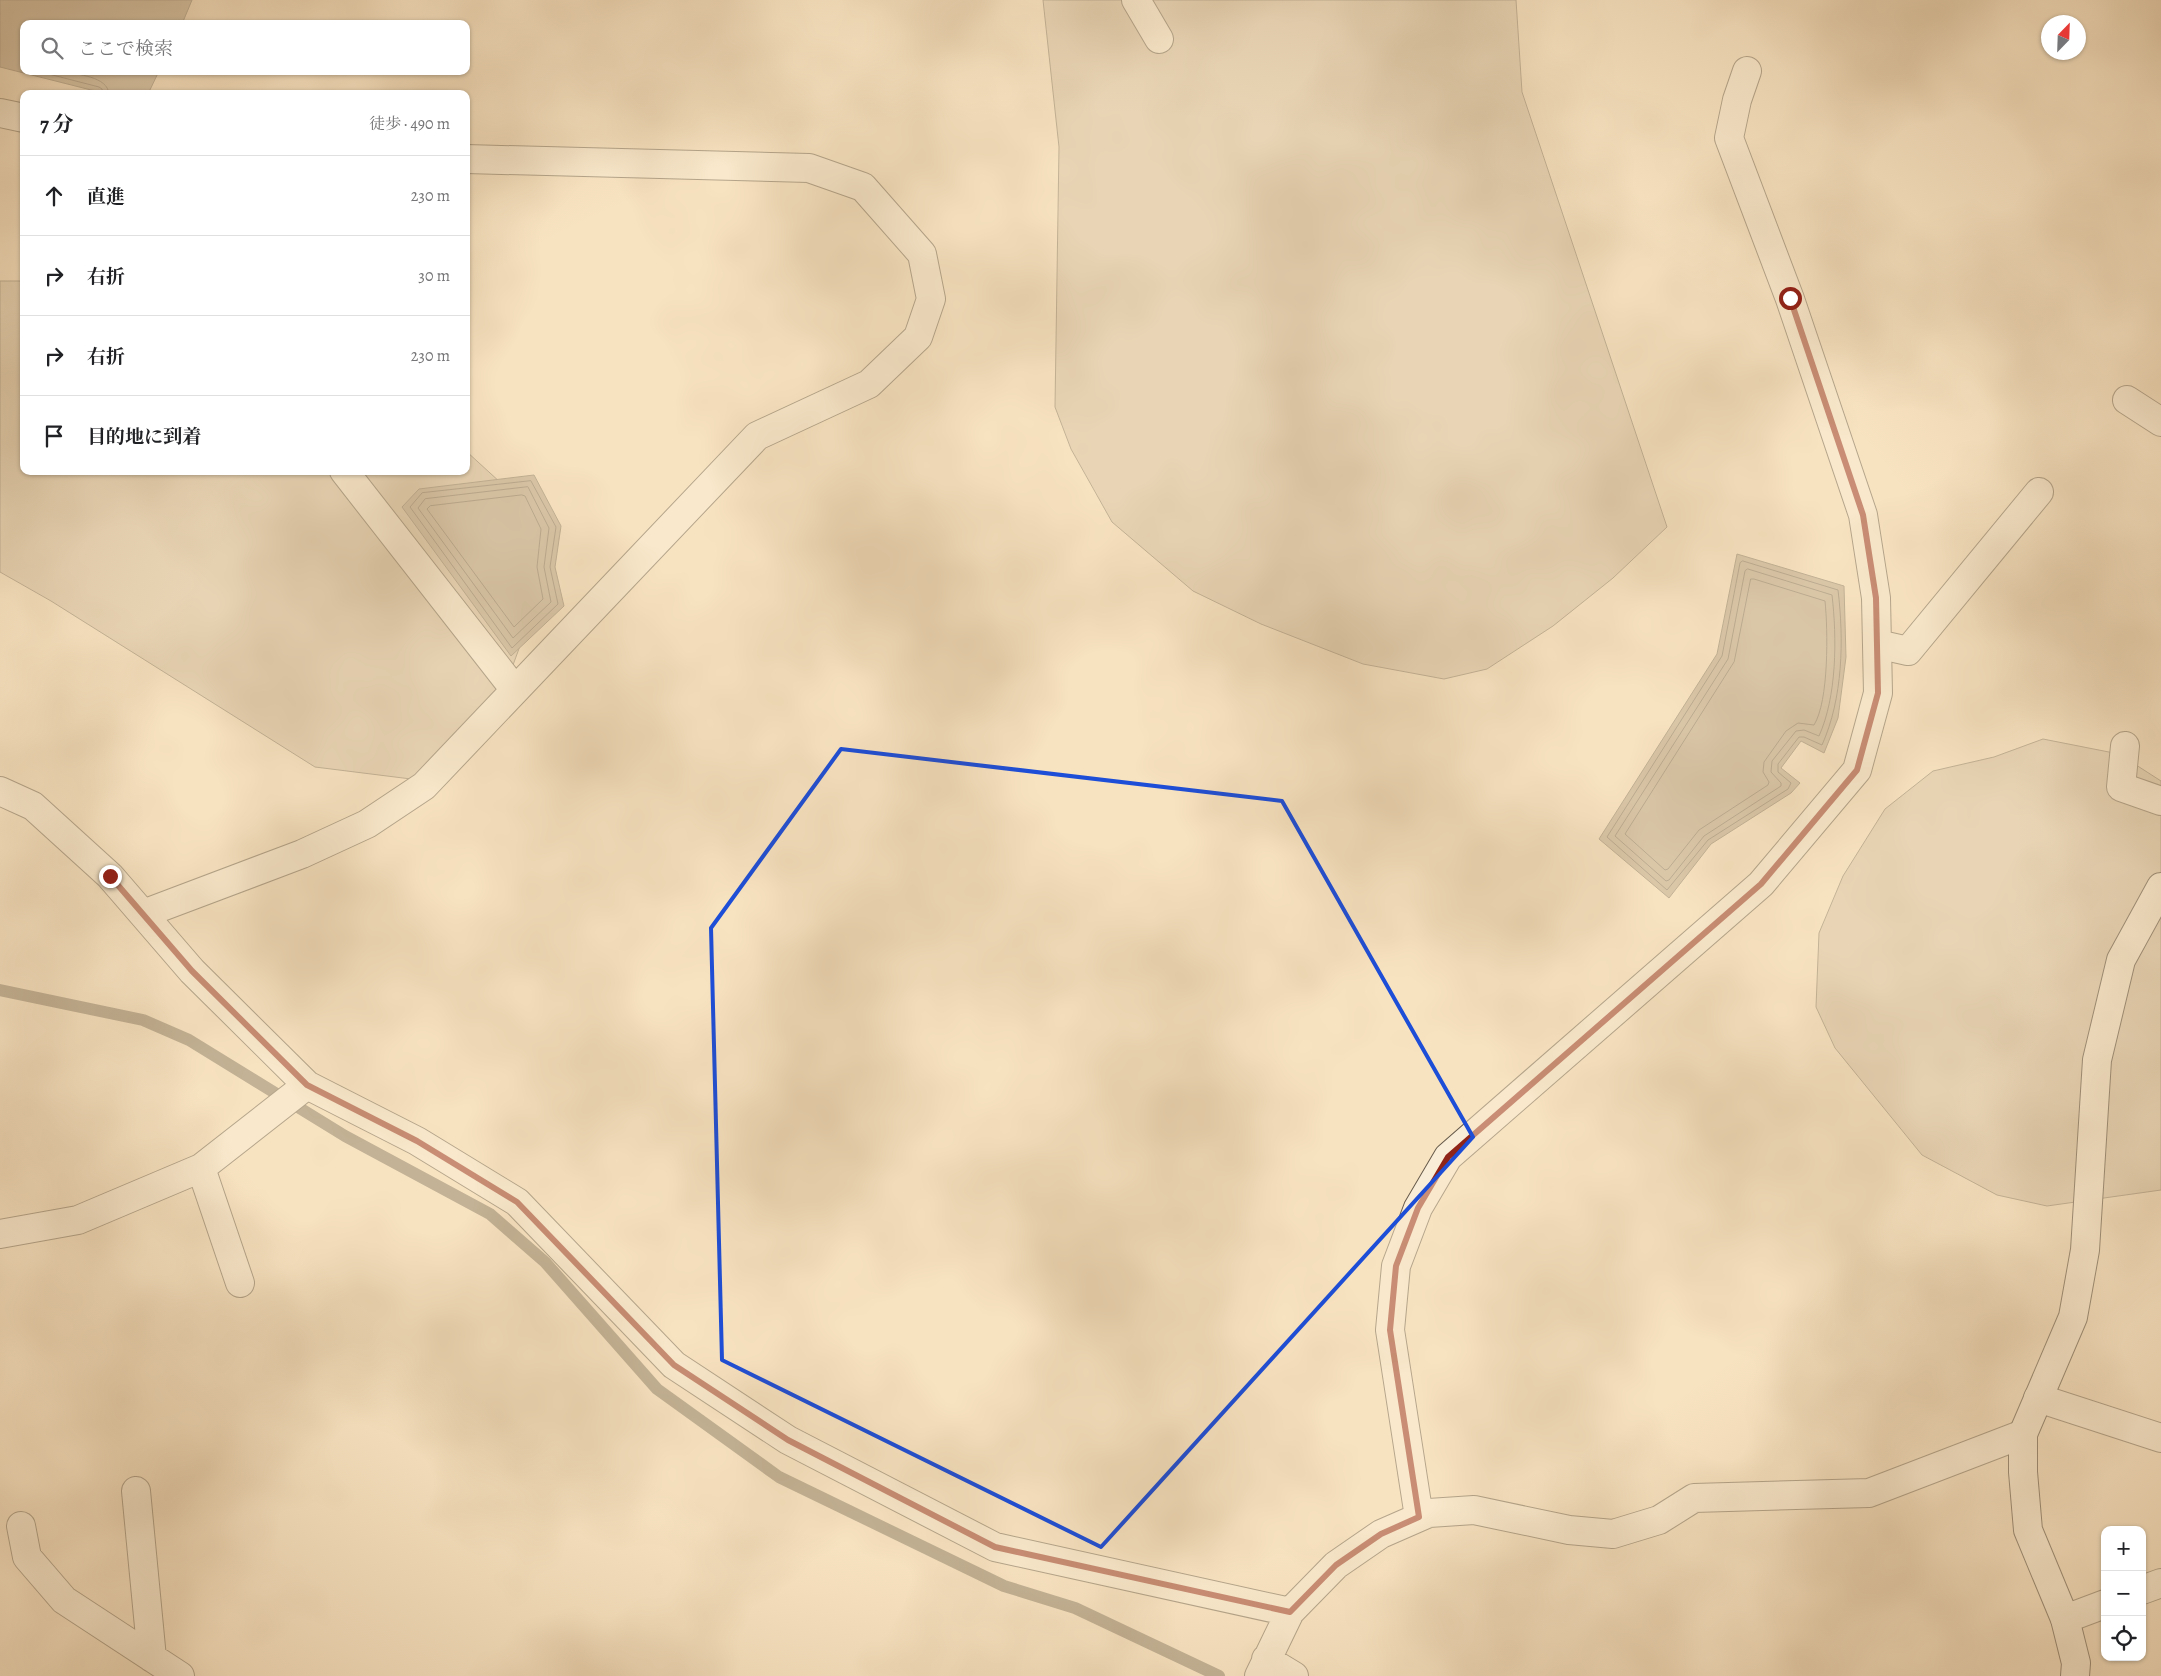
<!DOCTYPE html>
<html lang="ja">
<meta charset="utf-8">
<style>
body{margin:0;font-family:Alegreya,"Noto Serif JP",serif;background:#f2f2f2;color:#202124}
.controls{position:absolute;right:15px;bottom:15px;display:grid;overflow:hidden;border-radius:10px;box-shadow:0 1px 4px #0004}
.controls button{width:45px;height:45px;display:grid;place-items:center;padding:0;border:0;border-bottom:1px solid #e0e0e0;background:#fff;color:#202124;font:25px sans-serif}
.compass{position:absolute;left:2041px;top:15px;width:45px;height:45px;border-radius:50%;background:#fff;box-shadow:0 1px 4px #0004;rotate:23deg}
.stop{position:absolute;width:15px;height:15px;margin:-11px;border:4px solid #8f2418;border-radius:50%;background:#fff}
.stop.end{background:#8f2418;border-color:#fff;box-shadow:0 1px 5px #0008}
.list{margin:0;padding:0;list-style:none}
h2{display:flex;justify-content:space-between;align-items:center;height:65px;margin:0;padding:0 20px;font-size:21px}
h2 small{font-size:16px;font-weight:400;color:#757577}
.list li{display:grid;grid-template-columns:32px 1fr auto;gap:15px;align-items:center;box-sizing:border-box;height:80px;padding:0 20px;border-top:1px solid #e0e0e0}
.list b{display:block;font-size:19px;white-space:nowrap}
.list em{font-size:16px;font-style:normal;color:#757577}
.icon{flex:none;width:28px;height:28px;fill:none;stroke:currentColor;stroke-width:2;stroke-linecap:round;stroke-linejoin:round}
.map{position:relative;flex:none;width:2161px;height:1676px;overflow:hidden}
.search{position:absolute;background:#fff;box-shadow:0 1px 4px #0004;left:20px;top:20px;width:450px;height:55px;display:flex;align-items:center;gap:12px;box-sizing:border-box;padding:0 18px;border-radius:10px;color:#757577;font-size:19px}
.panel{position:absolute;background:#fff;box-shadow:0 1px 4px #0004;left:20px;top:90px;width:450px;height:385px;border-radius:10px}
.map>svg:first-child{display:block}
</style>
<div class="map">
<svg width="2161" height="1676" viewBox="0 0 2161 1676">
<rect width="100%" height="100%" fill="#f8e3c1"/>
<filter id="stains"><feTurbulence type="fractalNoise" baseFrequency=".004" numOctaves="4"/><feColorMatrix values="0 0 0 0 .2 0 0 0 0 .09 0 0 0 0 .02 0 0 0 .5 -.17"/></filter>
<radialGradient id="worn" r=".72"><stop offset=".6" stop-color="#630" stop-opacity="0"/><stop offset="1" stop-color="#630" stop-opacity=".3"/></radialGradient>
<path fill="#d7c4a6" stroke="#867864" d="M 1043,0 L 1516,0 L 1522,92 L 1667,527 L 1613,578 L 1553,626 L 1487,669 L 1444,679 L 1363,664 L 1261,624 L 1193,591 L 1112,522 L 1071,449 L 1055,407 L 1059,147 Z
M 0,281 L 24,281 L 24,471 L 466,471 L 466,451 L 537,516 L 531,616 L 513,665 L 461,751 L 411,779 L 315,767 L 51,601 L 0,572 Z
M 2043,739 L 2119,754 L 2161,781 L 2161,1190 L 2047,1206 L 1997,1195 L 1922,1155 L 1835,1048 L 1816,1007 L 1819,933 L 1843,876 L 1885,809 L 1933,771 L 1994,757 Z"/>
<path fill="#b6a58b" stroke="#837561" d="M 0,0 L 192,0 L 182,24 L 24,24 L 24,71 L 159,71 L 148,94 L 107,94 L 0,67 Z
M 534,475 L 561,526 L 555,567 L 564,606 L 511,656 L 402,507 L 419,489 Z
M 1737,554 L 1844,586 L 1846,657 L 1838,718 L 1824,753 L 1801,741 L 1781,768 L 1800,783 L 1791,793 L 1711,844 L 1669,898 L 1599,839 L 1717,654 Z"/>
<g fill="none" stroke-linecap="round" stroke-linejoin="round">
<path stroke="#766857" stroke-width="1" d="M 37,71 L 99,87 L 102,89 L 103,94
M 63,71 C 77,75 108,76 109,94
M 531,481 L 556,527 L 550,567 L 558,604 L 512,648 L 410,507 L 422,493 Z
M 528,487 L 549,528 L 544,567 L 551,602 L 513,638 L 418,508 L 425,499 Z
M 522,495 L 525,496 L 541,529 L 537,567 L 543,599 L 514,627 L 427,509 L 430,506 Z
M 1743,561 L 1838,590 C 1844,640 1843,698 1822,745 L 1804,737 L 1799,737 L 1778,764 L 1778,772 L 1791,783 L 1788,789 L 1708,840 L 1667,890 L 1607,837 L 1722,656 L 1740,563 Z
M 1748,569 L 1832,595 C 1837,638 1837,696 1819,736 L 1804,730 L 1796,731 L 1772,761 L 1771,772 L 1781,783 L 1781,786 L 1704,836 L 1669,880 L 1666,881 L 1615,836 L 1728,659 L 1745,571 Z
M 1751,579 L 1754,579 L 1825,601 C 1828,630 1829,701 1814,725 L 1798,723 L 1786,731 L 1764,762 L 1763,772 L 1769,782 L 1768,785 L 1699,830 L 1668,869 L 1665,870 L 1625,834 L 1734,662 Z"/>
<path stroke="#837561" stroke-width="12" d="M 0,990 L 143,1020 L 189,1040 L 345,1136 L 490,1214 L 545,1262 L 657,1389 L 779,1477 L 1004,1586 L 1075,1608 L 1219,1676"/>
<defs>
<path id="street" d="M 1136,0 L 1159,39
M 0,113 L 24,118
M 2127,400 L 2161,422
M 344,471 L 515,690
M 1877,644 L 1908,651 L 2039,492
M 2125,746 L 2121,787 L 2161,801
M 0,791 L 33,806 L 110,876 L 192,971 L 307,1085 L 417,1141 L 517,1202 L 674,1365 L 788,1440 L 995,1547 L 1290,1612
M 143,914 L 302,854 L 367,824 L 424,786 L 757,436 L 869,384 L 918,337 L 931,299 L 922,254 L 863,187 L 809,168 L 466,159
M 201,1168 L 240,1283
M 0,1234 L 78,1220 L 201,1168 L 307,1085
M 2038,1398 L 2161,1438
M 136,1491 L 152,1658
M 1419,1517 L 1390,1330 L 1396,1266 L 1418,1208 L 1448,1157 L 1761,884 L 1857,770 L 1878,693 L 1876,598 L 1863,515 L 1790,299 L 1729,138 L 1737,100 L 1747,71
M 21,1526 L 27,1557 L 64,1600 L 180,1676
M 2142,1590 L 2161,1583
M 2065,1619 L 2105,1604
M 1266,1659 L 1294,1676
M 1259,1676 L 1290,1612 L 1336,1565 L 1381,1534 L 1429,1513 L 1474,1510 L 1569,1530 L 1613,1534 L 1659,1520 L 1694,1498 L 1869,1493 L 2023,1434"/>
<path id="secondary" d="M 2075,1676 L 2076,1663 L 2065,1619 L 2028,1530 L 2023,1472 L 2023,1434 L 2073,1317 L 2085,1250 L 2097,1060 L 2121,960 L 2161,887"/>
</defs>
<use href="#street" stroke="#665a4a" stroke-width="30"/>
<use href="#secondary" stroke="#362c23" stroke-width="30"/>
<use href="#street" stroke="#faedd7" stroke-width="28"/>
<use href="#secondary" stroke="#faedd7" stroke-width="28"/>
</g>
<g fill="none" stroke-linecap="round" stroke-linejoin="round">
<path stroke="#8f2418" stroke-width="6" d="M 110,876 L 192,971 L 307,1085 L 417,1141 L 517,1202 L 674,1365 L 788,1440 L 995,1547 L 1290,1612 L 1336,1565 L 1381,1534 L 1419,1517 L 1390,1330 L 1396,1266 L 1418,1208 L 1448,1157 L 1761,884 L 1857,770 L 1878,693 L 1876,598 L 1863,515 L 1790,298"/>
</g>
<path d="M0 0H2161V1676H0ZM 841,749 L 1282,801 L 1473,1137 L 1101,1547 L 722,1360 L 711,928 Z" fill="#f8e3c1" fill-opacity=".55" fill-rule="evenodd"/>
<path fill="none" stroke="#1d4ed8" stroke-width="4" stroke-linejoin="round" d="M 841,749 L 1282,801 L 1473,1137 L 1101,1547 L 722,1360 L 711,928 Z"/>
<rect width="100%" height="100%" filter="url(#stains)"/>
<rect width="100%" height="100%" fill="url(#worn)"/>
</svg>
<div class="controls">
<button>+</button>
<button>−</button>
<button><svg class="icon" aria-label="locate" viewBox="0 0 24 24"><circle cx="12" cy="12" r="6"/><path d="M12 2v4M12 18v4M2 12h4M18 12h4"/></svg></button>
</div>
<svg class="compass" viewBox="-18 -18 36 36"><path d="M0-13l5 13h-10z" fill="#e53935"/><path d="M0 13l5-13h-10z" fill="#757577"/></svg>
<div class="stop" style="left:1790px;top:298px"></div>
<div class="stop end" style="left:110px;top:876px"></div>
<div class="search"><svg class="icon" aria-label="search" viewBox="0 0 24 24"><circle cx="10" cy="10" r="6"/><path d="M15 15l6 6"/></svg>ここで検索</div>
<section class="panel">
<h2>7 分<small>徒歩 · 490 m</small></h2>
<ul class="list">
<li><svg class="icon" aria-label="ahead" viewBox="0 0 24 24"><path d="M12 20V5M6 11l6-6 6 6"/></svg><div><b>直進</b></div><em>230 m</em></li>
<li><svg class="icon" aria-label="right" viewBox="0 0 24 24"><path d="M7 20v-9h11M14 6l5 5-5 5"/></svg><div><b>右折</b></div><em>30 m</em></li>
<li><svg class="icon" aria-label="right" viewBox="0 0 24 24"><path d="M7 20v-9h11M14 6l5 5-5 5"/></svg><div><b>右折</b></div><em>230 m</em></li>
<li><svg class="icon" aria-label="arrive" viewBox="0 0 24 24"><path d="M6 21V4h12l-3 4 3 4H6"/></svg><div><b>目的地に到着</b></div></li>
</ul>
</section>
</div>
